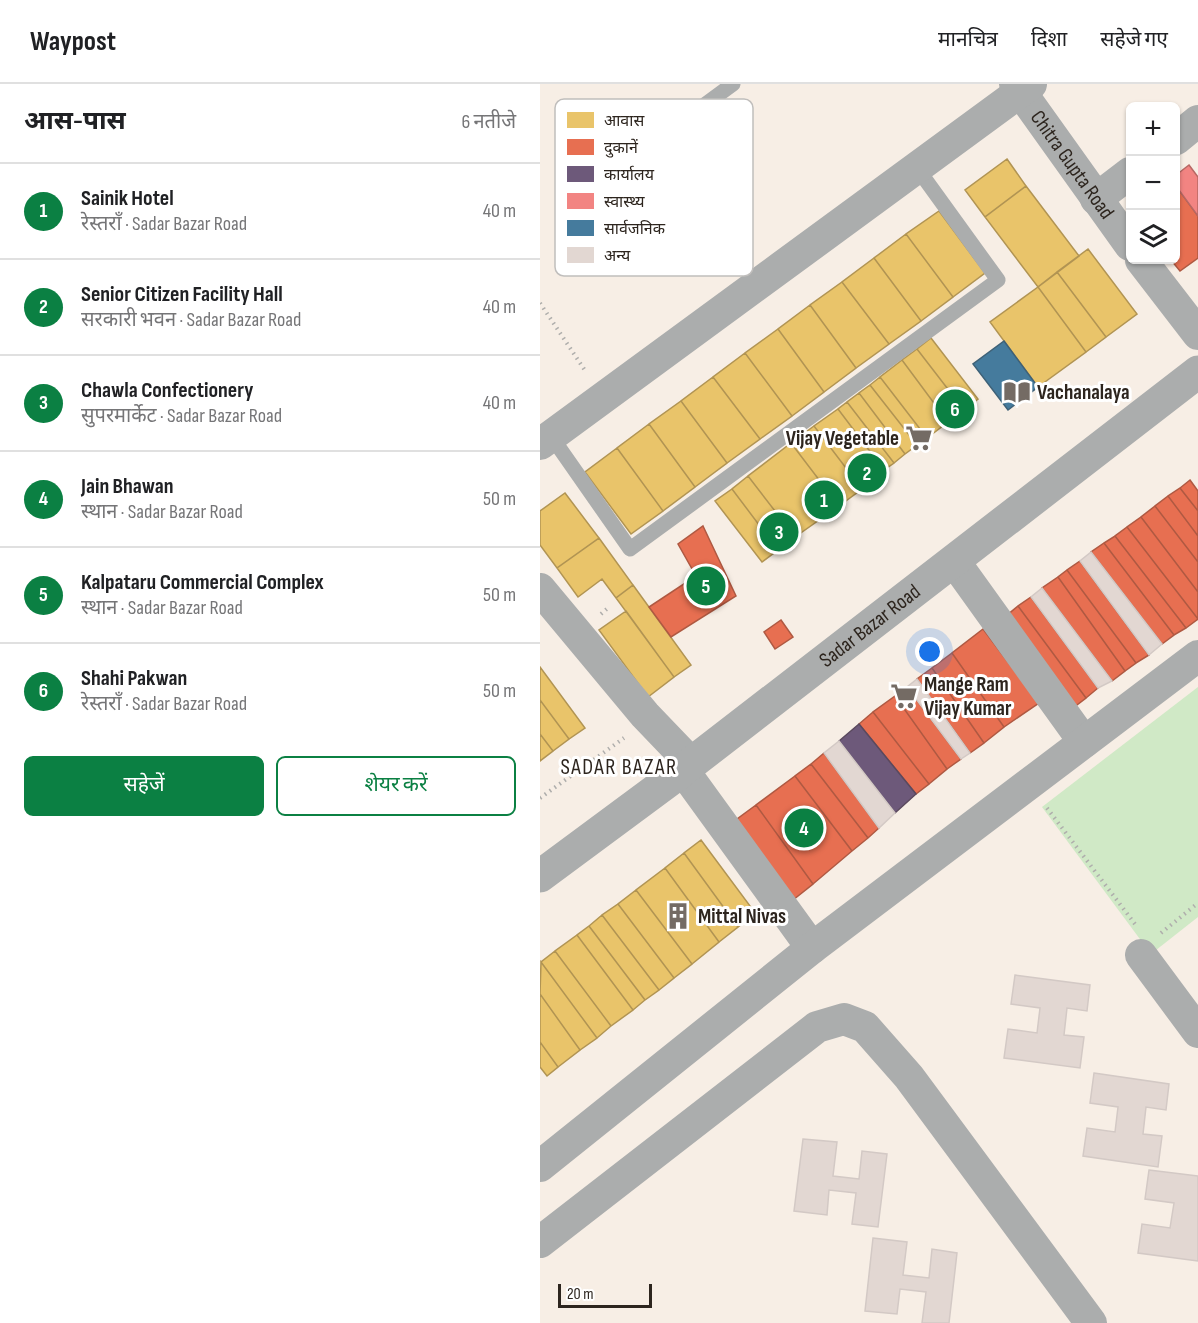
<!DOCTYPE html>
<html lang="hi">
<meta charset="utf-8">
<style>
body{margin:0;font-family:"Sofia Sans Condensed","Noto Sans Devanagari",sans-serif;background:#f2f2f2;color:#202124}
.controls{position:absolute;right:18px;top:18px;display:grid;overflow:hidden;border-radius:9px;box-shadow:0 2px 4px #0004}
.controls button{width:54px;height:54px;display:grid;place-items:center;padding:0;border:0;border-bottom:2px solid #e0e0e0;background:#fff;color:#202124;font:30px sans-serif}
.scale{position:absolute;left:18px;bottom:15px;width:94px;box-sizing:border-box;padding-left:6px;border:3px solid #2d251e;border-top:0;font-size:16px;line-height:21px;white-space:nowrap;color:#2d251e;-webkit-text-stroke:4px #fff;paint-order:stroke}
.you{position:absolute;left:390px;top:568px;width:21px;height:21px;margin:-15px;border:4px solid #fff;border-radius:50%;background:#1a73e8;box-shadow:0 0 0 9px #1a73e833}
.badge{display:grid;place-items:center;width:39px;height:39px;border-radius:50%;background:#0b8043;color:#fff;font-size:20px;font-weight:700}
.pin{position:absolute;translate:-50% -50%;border:3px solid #fff;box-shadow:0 2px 6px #0006}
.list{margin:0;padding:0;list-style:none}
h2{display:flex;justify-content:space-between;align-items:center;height:78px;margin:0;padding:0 24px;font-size:26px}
h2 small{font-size:20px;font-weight:400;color:#757577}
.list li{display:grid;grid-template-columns:39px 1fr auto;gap:18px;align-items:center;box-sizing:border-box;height:96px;padding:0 24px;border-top:2px solid #e0e0e0}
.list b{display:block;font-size:22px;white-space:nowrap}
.list p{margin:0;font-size:20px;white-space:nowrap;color:#757577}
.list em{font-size:20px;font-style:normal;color:#757577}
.actions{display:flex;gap:12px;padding:18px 24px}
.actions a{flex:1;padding:14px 0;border:2px solid #0b8043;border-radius:9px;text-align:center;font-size:21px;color:#0b8043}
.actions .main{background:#0b8043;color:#fff}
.icon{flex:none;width:33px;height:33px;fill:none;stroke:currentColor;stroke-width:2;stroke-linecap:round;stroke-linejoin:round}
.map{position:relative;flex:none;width:658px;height:1239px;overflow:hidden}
header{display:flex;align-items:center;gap:36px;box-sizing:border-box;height:84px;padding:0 30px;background:#fff;border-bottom:2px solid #e0e0e0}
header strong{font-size:28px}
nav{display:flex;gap:33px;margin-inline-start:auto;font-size:21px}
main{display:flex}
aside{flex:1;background:#fff}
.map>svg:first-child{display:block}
</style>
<header>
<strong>Waypost</strong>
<nav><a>मानचित्र</a><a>दिशा</a><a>सहेजे गए</a></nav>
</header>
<main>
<aside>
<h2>आस-पास<small>6 नतीजे</small></h2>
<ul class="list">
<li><span class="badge">1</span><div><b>Sainik Hotel</b><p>रेस्तराँ · Sadar Bazar Road</p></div><em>40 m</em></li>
<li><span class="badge">2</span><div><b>Senior Citizen Facility Hall</b><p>सरकारी भवन · Sadar Bazar Road</p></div><em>40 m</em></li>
<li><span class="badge">3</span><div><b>Chawla Confectionery</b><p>सुपरमार्केट · Sadar Bazar Road</p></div><em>40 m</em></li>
<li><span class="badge">4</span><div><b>Jain Bhawan</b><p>स्थान · Sadar Bazar Road</p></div><em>50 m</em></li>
<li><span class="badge">5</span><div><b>Kalpataru Commercial Complex</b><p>स्थान · Sadar Bazar Road</p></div><em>50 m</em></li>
<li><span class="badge">6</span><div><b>Shahi Pakwan</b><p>रेस्तराँ · Sadar Bazar Road</p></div><em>50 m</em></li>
</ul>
<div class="actions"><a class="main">सहेजें</a><a>शेयर करें</a></div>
</aside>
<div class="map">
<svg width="658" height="1239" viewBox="0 0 658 1239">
<rect width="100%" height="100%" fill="#f7eee5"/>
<path fill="#d0e9c6" d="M 658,603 L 658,833 L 611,870 L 502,723 Z"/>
<path fill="#e9c46a" stroke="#b19453" stroke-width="1.5" d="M 467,75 L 486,102 L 445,133 L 425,106 Z
M 486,102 L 539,172 L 498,203 L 445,133 Z
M 399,127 L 445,189 L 413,213 L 366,150 Z
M 366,150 L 413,213 L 381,237 L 334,174 Z
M 548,165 L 597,230 L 566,253 L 517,188 Z
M 334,174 L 381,237 L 349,260 L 302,198 Z
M 517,188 L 566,253 L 546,268 L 498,203 Z
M 302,198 L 349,260 L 316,284 L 270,221 Z
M 498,203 L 546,268 L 498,303 L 450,238 Z
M 270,221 L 316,284 L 284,308 L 238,245 Z
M 238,245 L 284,308 L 252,332 L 205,269 Z
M 391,254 L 438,315 L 424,326 L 377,265 Z
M 377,265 L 424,326 L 408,338 L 362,276 Z
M 205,269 L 252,332 L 220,355 L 173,293 Z
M 362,276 L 408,338 L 387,354 L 340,293 Z
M 173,293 L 220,355 L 187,379 L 141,317 Z
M 340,293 L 387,354 L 377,361 L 330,301 Z
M 330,301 L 377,361 L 365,370 L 319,309 Z
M 319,309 L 365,370 L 354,379 L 307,318 Z
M 141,317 L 187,379 L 155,403 L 109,340 Z
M 307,318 L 354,379 L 344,386 L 298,325 Z
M 298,325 L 344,386 L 322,405 L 274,342 Z
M 109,340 L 155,403 L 123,427 L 77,364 Z
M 274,342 L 322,405 L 299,422 L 251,359 Z
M 251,359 L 299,422 L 255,453 L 208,392 Z
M 77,364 L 123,427 L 91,450 L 45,388 Z
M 208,392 L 255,453 L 238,466 L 192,405 Z
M 192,405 L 238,466 L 222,478 L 175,417 Z
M 25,409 L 59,454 L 17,484 L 0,461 L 0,427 Z
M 59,454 L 93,501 L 76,514 L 62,495 L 38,513 L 17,484 Z
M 93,501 L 151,581 L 134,593 L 76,514 Z
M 86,527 L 134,593 L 108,613 L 59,546 Z
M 0,583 L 45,644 L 29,655 L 0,616 Z
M 0,616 L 29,655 L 13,667 L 0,650 Z
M 0,650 L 13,667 L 0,677 Z
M 161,756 L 216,830 L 198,843 L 144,769 Z
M 144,769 L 198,843 L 179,858 L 125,784 Z
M 125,784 L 179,858 L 152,880 L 96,806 Z
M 96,806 L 152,880 L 134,894 L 78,820 Z
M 78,820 L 134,894 L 119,906 L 62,831 Z
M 62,831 L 119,906 L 105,916 L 49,842 Z
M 49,842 L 105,916 L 93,926 L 37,851 Z
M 37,851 L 93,926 L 71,942 L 15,867 Z
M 15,867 L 71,942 L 57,954 L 1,878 Z
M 1,878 L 57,954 L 40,966 L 0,910 Z
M 0,910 L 40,966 L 18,983 L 0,958 Z
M 0,958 L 18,983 L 7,992 L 0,983 Z"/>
<path fill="#e76f51" stroke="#af5942" stroke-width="1.5" d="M 636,102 L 658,132 L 658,174 L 640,187 L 631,176 L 636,176 Z
M 650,396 L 658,407 L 658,427 L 640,404 Z
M 640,404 L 658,427 L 658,452 L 628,412 Z
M 628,412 L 658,452 L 658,478 L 615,422 Z
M 615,422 L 658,478 L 658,508 L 601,433 Z
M 601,433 L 658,508 L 658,535 L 587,443 Z
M 163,442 L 196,512 L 131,553 L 109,523 L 156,492 L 138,460 Z
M 587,443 L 658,535 L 646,544 L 575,452 Z
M 575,452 L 646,544 L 634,551 L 564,459 Z
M 564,459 L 634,551 L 622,560 L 551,468 Z
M 540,477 L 609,571 L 596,579 L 527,486 Z
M 527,486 L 596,579 L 585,587 L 518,493 Z
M 518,493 L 585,587 L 572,597 L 502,504 Z
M 491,513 L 558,604 L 546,614 L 478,522 Z
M 478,522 L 546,614 L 533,624 L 466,532 Z
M 241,536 L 253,553 L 235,565 L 224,548 Z
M 443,545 L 499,619 L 464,643 L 412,569 Z
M 412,569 L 464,643 L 444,659 L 392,584 Z
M 392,584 L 444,659 L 430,669 L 377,595 Z
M 367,603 L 421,675 L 407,685 L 355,612 Z
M 355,612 L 407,685 L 389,700 L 333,628 Z
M 333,628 L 389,700 L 376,710 L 319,640 Z
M 284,669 L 339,744 L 328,754 L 271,680 Z
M 271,680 L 328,754 L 312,767 L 255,692 Z
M 255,692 L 312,767 L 273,800 L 216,721 Z
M 216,721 L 273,800 L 248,820 L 193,738 Z"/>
<path fill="#6d597a" stroke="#5a495e" stroke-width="1.5" d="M 319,640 L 376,710 L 355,729 L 299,657 Z"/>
<path fill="#f28482" stroke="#b76864" stroke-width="1.5" d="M 649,81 L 658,93 L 658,132 L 636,102 L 636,91 Z"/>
<path fill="#457b9d" stroke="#3e6177" stroke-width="1.5" d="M 464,257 L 498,303 L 468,326 L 433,280 Z"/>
<path fill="#e2d7d2" stroke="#d3c9c5" stroke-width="1.5" d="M 551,468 L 622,560 L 609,571 L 540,477 Z
M 502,504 L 572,597 L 558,604 L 491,513 Z
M 377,595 L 430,669 L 421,675 L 367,603 Z
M 299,657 L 355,729 L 339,744 L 284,669 Z
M 475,891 L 550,901 L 547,927 L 527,924 L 524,951 L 544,953 L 540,984 L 464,974 L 468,945 L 497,949 L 500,924 L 471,920 Z
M 554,989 L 629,1000 L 626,1026 L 606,1023 L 603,1050 L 622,1052 L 618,1083 L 543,1072 L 547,1044 L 575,1048 L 578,1023 L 550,1019 Z
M 263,1055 L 297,1058 L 293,1092 L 319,1095 L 322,1067 L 347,1070 L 338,1143 L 312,1140 L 316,1109 L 289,1106 L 287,1131 L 254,1127 Z
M 609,1086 L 658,1092 L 658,1177 L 598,1169 L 602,1140 L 630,1144 L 634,1119 L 605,1115 Z
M 333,1154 L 367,1158 L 363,1191 L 389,1194 L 392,1165 L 417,1169 L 409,1239 L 382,1239 L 386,1208 L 360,1205 L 357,1230 L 325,1227 Z"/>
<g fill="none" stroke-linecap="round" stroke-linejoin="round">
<path stroke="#afaeac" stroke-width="4" stroke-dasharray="1.5 4.5" stroke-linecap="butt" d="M 0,219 L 46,288
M 61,530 L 68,524
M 0,714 L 84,654
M 507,724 L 595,840
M 621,849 L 658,819"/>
<path stroke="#abadad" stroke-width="15" d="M 129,47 L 193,0
M 11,352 L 90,465 L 458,196 L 377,84"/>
<g stroke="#abadad" stroke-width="32">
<path id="s1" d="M 475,0 L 590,161"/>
<path d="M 636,55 L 658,37"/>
<path d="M 556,115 L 590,89"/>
<path d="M 601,176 L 658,250"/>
<path d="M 0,360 L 491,0"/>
<path d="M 414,477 L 544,658"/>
<path d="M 0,505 L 105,631 L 152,680"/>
<path d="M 143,686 L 272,864"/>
<path d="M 601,871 L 658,948"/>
<path d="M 0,1082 L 272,864 L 658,572"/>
<path d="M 0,1158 L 277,943 L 304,935 L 325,943 L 369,993 L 551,1239"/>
</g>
<path stroke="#abadad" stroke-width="33" id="s2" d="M 0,792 L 131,695 L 658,288"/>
</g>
<defs>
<symbol id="library-bare" viewBox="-9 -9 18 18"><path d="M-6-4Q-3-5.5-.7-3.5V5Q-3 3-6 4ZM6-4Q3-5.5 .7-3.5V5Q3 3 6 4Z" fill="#746b64" stroke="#fff" stroke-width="2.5" paint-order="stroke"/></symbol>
<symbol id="supermarket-bare" viewBox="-9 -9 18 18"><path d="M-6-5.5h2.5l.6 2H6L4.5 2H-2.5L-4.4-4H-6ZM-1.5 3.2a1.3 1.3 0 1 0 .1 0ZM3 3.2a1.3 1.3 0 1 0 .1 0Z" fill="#746b64" stroke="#fff" stroke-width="2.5" paint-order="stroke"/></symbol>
<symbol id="building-bare" viewBox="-9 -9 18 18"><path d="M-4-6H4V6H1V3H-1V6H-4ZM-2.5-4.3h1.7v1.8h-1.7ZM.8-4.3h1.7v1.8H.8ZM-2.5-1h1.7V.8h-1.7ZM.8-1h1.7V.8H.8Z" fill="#746b64" stroke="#fff" stroke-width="2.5" paint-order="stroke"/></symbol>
</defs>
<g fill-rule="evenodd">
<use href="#library-bare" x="458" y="289" width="38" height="38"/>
<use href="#supermarket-bare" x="360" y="335" width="38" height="38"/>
<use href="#supermarket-bare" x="345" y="593" width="38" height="38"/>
<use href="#building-bare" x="119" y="813" width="38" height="38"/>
</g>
<g text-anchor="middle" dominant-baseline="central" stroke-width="6" stroke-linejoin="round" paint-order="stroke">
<g font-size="21" fill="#2d251e" stroke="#fff">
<text stroke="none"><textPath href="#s1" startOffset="99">Chitra Gupta Road</textPath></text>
<text stroke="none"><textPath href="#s2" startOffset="414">Sadar Bazar Road</textPath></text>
</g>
<g font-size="21" font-weight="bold" fill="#2d251e" stroke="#fff" text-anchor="start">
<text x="497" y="308">Vachanalaya</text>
<text x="359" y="354" text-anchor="end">Vijay Vegetable</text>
<text x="384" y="600">Mange Ram<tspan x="384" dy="24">Vijay Kumar</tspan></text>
<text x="158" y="832">Mittal Nivas</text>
</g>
<g font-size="22" letter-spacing="1.5" fill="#2d251e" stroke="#fff">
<text x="79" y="683">SADAR BAZAR</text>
</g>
</g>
<rect x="15" y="15" width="198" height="177" rx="9" fill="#fff" stroke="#c0bebc" stroke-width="1.5"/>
<rect x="27" y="28" width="27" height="16" fill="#e9c46a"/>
<rect x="27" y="55" width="27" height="16" fill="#e76f51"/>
<rect x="27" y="82" width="27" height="16" fill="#6d597a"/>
<rect x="27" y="109" width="27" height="16" fill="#f28482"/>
<rect x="27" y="136" width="27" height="16" fill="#457b9d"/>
<rect x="27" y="163" width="27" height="16" fill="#e2d7d2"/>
<g font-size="16" fill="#2d251e">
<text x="64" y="42">आवास</text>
<text x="64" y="69">दुकानें</text>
<text x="64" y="96">कार्यालय</text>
<text x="64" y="123">स्वास्थ्य</text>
<text x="64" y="150">सार्वजनिक</text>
<text x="64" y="177">अन्य</text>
</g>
</svg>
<div class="controls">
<button>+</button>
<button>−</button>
<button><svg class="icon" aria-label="layers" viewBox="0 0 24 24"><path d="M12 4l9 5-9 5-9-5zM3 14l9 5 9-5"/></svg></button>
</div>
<div class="scale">20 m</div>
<div class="you"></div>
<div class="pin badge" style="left:284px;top:416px">1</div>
<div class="pin badge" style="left:327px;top:389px">2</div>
<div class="pin badge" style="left:239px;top:448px">3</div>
<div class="pin badge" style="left:264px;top:744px">4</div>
<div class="pin badge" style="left:166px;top:502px">5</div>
<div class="pin badge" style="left:415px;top:325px">6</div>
</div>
</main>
